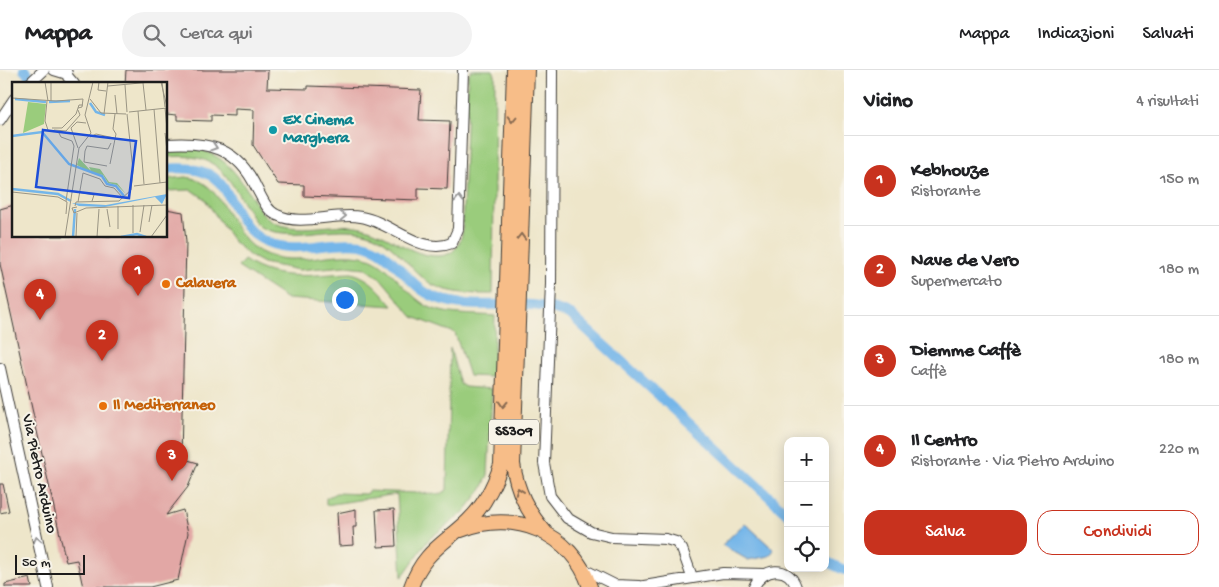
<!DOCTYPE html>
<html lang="it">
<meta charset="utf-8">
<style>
body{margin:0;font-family:"Gochi Hand",sans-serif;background:#f2f2f2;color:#202124}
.controls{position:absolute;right:15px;bottom:15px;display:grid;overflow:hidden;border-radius:10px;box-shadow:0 2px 12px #0003}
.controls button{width:45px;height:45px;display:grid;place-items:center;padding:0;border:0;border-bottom:1px solid #e0e0e0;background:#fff;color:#202124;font:25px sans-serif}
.scale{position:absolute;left:15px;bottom:12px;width:70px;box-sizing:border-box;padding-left:5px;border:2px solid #1c1c1c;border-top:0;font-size:14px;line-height:18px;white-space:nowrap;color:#1c1c1c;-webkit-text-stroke:4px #f7f3e8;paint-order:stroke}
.you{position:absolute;left:344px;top:229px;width:18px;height:18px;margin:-12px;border:4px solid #fff;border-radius:50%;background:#1a73e8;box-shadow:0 0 0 8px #1a73e833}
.badge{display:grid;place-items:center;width:32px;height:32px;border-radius:50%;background:#c8321e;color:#fff;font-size:16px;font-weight:700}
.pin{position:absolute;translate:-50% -41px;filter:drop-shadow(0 1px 2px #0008)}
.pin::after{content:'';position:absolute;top:26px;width:18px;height:15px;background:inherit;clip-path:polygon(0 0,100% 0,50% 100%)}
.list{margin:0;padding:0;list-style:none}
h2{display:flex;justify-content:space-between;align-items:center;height:65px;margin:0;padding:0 20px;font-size:21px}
h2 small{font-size:16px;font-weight:400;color:#757577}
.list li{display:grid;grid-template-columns:32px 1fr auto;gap:15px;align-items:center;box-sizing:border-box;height:90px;padding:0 20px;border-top:1px solid #e0e0e0}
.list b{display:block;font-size:19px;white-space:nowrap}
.list p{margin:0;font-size:16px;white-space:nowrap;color:#757577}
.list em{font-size:16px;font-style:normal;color:#757577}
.actions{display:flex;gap:10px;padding:15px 20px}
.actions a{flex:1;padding:11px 0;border:1px solid #c8321e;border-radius:15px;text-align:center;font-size:18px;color:#c8321e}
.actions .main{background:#c8321e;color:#fff}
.icon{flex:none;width:28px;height:28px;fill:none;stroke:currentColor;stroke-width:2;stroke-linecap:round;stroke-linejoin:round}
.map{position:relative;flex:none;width:844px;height:517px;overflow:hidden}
header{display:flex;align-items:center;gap:30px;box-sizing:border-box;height:70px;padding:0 25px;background:#fff;border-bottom:1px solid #e0e0e0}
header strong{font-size:24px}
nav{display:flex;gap:28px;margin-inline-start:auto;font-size:18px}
.search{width:350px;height:45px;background:#f2f2f2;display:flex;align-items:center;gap:12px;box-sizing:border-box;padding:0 18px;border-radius:28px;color:#757577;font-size:19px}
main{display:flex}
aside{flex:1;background:#fff}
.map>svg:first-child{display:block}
</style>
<header>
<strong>Mappa</strong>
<div class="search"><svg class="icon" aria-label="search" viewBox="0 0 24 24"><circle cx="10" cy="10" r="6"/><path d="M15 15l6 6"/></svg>Cerca qui</div>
<nav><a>Mappa</a><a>Indicazioni</a><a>Salvati</a></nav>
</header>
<main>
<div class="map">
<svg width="844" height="517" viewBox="0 0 844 517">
<rect width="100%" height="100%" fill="#f7f3e8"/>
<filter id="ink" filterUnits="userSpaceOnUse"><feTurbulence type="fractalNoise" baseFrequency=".02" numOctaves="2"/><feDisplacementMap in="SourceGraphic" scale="10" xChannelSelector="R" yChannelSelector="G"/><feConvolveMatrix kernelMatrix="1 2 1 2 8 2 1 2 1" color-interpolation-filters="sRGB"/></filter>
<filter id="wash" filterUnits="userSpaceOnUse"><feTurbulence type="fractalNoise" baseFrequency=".0096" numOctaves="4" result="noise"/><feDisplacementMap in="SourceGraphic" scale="20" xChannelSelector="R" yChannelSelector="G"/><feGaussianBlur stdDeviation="1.12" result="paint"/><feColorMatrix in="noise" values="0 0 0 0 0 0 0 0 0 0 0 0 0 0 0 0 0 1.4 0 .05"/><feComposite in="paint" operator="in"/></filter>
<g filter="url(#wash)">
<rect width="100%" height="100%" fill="#eee6ca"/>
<path fill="#9acc7c" stroke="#5b744c" d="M 471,0 L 493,0 L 495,5 L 493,224 C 474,224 451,224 433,215 C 409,201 395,171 368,163 C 333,153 295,172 262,158 C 256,155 253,148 250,143 C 225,104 220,82 166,87 L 166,79 C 212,73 229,91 252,127 C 257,135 263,146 271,151 C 298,166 332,151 361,157 C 387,162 411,187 439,186 C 453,185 458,178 462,165 L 468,6 Z
M 186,107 C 223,111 227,158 254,178 C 289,202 329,178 366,187 C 392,194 406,227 431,238 C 450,246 475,244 495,246 L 493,307 L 469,306 L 455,263 L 413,247 L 382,210 L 366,198 L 346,196 L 299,200 L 263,193 L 250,186 L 233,171 L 204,128 L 191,120 L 166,121 L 166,109 Z
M 244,190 C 277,213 314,204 352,203 C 371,208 381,222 393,236 L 287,229 L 238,197 Z
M 450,278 L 460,314 L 465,317 L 492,319 L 488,405 L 482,419 L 463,443 L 429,469 L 402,507 L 397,424 L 326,435 L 326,428 L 336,423 L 366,424 L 368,421 L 441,424 L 447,420 Z"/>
<path fill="#74b6e9" stroke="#486982" d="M 745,453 L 774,480 L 769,486 L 748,490 L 722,475 Z"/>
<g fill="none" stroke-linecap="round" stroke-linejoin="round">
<path stroke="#74b6e9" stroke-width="10" d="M 24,0 L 28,4
M 166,99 C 245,91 218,150 267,172 C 297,185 331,169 361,174 C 394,179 407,218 437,228 C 480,244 529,224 571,245 L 788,444
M 825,491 L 844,500"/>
</g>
<g id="blocks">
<path fill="#e2a7a5" d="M 126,0 L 268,0 L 267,18 L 308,19 L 308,16 L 421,20 L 419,50 L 450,51 L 447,119 L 418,118 L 418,130 L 304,126 L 304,115 L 278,114 L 253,75 L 254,40 L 235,39 L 235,46 L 211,45 L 211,51 L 177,50 L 177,45 L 166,44 L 166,14 L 125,14 Z
M 14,135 L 14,166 L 166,166 L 166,139 L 183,142 L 186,172 L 181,388 L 198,393 L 188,417 L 166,445 L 183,440 L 188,463 L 178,510 L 150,517 L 83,517 L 77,490 L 66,492 L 0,194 L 0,139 Z
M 0,414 L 3,414 L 9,441 L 0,443 Z
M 356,439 L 356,457 L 353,457 L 354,475 L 339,476 L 337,443 Z
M 394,439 L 396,476 L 378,477 L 376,440 Z
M 30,508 L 32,517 L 5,517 L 5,514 Z"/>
</g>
</g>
<g filter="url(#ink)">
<use href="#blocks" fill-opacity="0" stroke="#3c3a36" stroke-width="1"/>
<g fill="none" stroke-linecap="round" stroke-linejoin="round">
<defs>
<path id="minor" d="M 54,0 L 67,4
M 66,0 L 68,7 L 74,14
M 552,0 L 551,214 L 544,393 L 550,426 L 567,448 L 591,462 L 612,467 L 666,469 L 676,472 L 682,479 L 692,507
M 29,14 L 44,0
M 0,50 L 14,29
M 166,74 C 208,71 238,77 257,119 C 262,128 267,141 277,145 C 302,157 334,142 361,147 C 392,152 420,186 452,173 L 458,159 L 463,0
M 0,298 L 48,517
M 583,499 L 615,515 L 639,516
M 638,517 L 723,503 L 765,504
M 754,517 C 762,498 789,494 796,517"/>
<path id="major" d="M 527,0 L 513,394 C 517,421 527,441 545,462
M 461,460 C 514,439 572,462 590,517
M 411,517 C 423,482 444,474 468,451 C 485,435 494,416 501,395 L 514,0"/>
</defs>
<use href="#minor" stroke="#3c3a36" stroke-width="12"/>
<use href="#major" stroke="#3c3a36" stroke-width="16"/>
<use href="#minor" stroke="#fff" stroke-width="10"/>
<use href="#major" stroke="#f7bd88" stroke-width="14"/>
</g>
<defs><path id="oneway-chevron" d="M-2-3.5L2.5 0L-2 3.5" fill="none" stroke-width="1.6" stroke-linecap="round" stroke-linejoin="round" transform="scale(1.25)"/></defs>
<g stroke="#8a6c52">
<use href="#oneway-chevron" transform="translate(512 49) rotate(92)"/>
<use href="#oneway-chevron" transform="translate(521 167) rotate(-88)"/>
<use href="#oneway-chevron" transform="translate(503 334) rotate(93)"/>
<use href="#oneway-chevron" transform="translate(519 421) rotate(-110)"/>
</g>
<g stroke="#999">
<use href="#oneway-chevron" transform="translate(214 77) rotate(18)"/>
<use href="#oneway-chevron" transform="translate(459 129) rotate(-89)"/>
<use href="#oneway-chevron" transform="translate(343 146) rotate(-1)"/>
<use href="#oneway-chevron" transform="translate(37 470) rotate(-102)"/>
</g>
</g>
<circle fill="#0f9aa8" stroke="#f7f3e8" stroke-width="2" cx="273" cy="60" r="5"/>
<g fill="#e8710a" stroke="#f7f3e8" stroke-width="2">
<circle cx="166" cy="214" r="5"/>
<circle cx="103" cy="336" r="5"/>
</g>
<g text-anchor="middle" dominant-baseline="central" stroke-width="4" stroke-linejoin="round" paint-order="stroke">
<rect fill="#f7f3e8" stroke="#5e5c59" stroke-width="1" x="489" y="349.5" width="50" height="25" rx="4"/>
<g font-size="15" font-weight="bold" fill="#1c1c1c">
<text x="514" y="362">SS309</text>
</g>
<g font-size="16" font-weight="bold" fill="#0d838f" stroke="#f7f3e8" text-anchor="start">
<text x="283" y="51">Ex Cinema<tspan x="283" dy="18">Marghera</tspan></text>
</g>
<g font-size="16" font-weight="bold" fill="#c56008" stroke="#f7f3e8" text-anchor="start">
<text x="176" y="214">Calavera</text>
<text x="113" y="336">Il Mediterraneo</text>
</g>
<g font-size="16" fill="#1c1c1c" stroke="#f7f3e8">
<text transform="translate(38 404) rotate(78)">Via Pietro Arduino</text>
</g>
</g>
<g transform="translate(12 12)">
<rect width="155" height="155" fill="#eee6ca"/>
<path d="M 16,20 L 34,22 L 32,42 L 11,51 ZM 67,76 L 79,89 L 77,85 L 88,87 L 97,100 L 105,101 L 114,112 L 105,103 L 96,101 L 91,93 L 79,91 L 65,83 Z" fill="#9acc7c"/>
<path d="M 155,112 L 150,122 L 143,115 L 93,125 L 67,124 L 60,121 L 94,123 Z" fill="#74b6e9"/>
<path fill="none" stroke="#74b6e9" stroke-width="2.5" d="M 3,17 L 34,20M 37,20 L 58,19M 78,21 L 84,30 L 93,33M 0,54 L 30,50 L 57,82 L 90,94 L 95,102 L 104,104 L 112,114M 0,107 L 46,112 L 59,119M 61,155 L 63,127M 109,155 L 125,152 L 134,155"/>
<path fill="none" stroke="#9a9584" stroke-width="1" d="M 33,0 L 36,19M 87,0 L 86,8 L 94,9M 149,0 L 155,25M 150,0 L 153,25M 131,1 L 134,28M 113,3 L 115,30M 96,4 L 139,0M 103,13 L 105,32M 0,16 L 44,19 L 71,17 L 70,25 L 66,26M 78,17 L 89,31 L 114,32M 35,19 L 33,39 L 36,48M 39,19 L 39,0M 153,26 L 155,47M 142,27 L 148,101M 126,29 L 132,102M 117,30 L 155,26M 92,32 L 96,0M 103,32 L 101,47 L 104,52M 40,46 L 50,46 L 64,32 L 67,23 L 71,23M 42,48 L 54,49 L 68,33 L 66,28M 47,51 L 49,55 L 60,59 L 62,64 L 54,119M 153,51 L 155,69M 78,55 L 84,52 L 102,56M 66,66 L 59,46 L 65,40 L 74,41M 98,82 L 104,52M 95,84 L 72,80 L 73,69 L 75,64 L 96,67 L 99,61M 122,104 L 155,100M 0,110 L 46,115 L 55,120 L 54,132M 66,110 L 82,113 L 80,119M 66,120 L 71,91 L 88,97 L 93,104 L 102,106 L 111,116M 121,123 L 121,151M 63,124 L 64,120 L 107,119 L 119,108 L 121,88 L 115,32M 106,124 L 106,147M 65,125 L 60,126 L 62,131 L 74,126 L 155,123M 95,127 L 98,145M 137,140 L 140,123M 128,150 L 132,123M 53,155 L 67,66 L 79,51 L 73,33 L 81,0M 64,155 L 65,131M 85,155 L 87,127M 139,155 L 155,133"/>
<path fill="#1d4ed8" fill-opacity="0.15" stroke="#1d4ed8" stroke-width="2.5" d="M 31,48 L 124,59 L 117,116 L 24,105 Z"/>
<rect width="155" height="155" fill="none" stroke="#1c1c1c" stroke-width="2.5"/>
</g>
</svg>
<div class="controls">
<button>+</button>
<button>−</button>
<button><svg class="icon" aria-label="locate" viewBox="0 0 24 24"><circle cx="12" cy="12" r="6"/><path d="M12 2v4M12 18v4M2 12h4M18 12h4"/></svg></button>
</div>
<div class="scale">50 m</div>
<div class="you"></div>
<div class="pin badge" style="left:138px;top:226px">1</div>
<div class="pin badge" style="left:102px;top:291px">2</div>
<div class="pin badge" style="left:172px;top:411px">3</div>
<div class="pin badge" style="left:40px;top:250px">4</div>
</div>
<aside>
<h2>Vicino<small>4 risultati</small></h2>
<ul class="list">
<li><span class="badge">1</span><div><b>Kebhouze</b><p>Ristorante</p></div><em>150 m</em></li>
<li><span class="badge">2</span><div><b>Nave de Vero</b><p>Supermercato</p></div><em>180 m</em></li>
<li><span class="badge">3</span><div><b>Diemme Caffè</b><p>Caffè</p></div><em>180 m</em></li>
<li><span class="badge">4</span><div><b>Il Centro</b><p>Ristorante · Via Pietro Arduino</p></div><em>220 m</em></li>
</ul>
<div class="actions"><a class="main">Salva</a><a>Condividi</a></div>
</aside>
</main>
